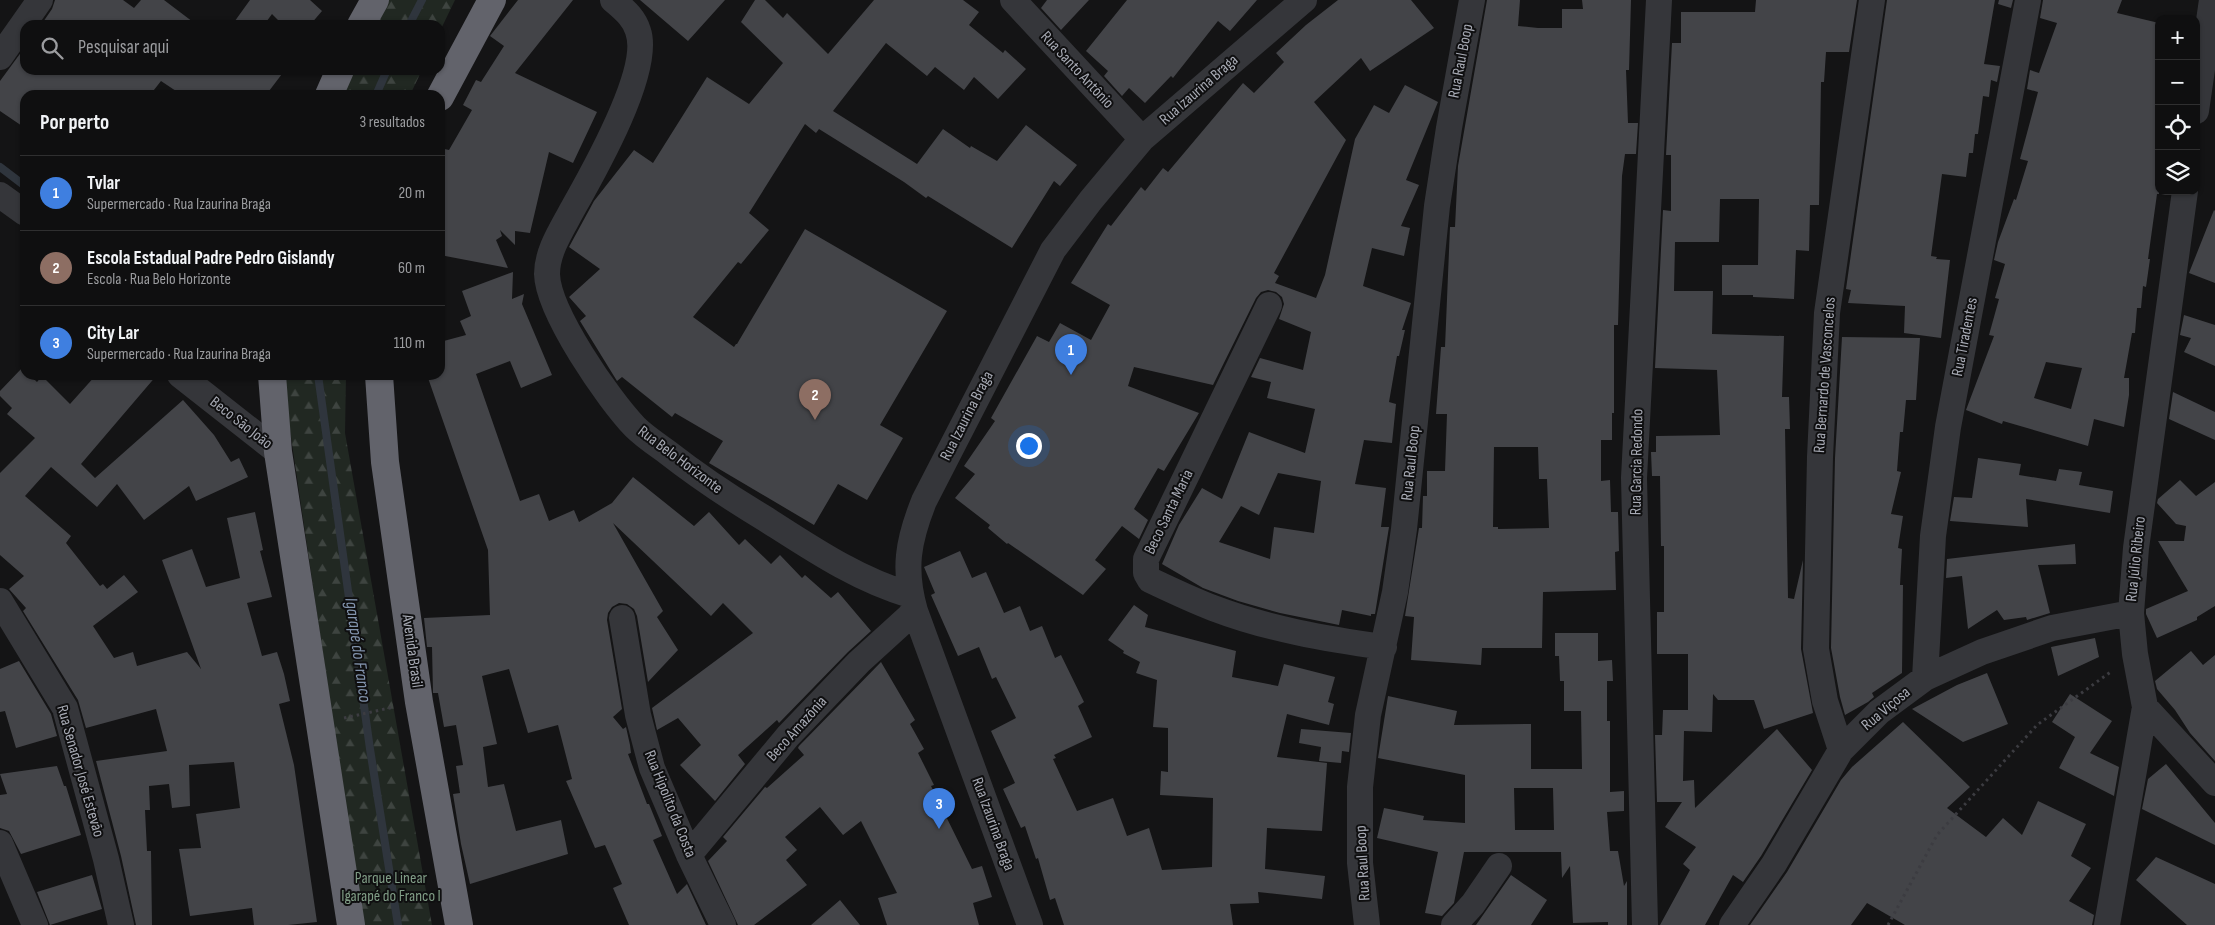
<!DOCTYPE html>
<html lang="pt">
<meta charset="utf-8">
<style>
body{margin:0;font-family:"Sofia Sans Condensed",sans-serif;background:#1d1d1e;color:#f1f3f6}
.controls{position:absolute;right:15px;top:15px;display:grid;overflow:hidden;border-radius:10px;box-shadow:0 1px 4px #0004}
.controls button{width:45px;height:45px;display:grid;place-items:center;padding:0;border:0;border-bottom:1px solid #2f2f30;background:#0f0f10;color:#f1f3f6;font:25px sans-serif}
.you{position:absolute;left:1028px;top:445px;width:18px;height:18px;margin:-12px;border:4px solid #fff;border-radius:50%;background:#1a73e8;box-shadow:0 0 0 8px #1a73e833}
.badge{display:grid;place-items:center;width:32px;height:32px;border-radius:50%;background:#debd44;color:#fff;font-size:16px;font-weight:700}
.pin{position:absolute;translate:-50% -41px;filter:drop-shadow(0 1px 2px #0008)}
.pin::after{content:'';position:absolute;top:26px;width:18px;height:15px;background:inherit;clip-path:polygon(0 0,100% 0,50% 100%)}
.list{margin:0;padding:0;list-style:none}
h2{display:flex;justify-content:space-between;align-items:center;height:65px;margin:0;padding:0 20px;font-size:21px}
h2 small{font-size:16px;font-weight:400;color:#9b9c9f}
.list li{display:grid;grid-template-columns:32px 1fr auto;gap:15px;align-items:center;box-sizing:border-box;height:75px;padding:0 20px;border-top:1px solid #2f2f30}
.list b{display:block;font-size:19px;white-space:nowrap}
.list p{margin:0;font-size:16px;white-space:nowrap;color:#9b9c9f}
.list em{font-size:16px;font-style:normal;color:#9b9c9f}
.icon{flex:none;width:28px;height:28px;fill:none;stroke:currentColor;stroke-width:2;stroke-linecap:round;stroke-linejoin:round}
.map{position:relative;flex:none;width:2215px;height:925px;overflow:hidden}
.search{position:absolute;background:#0f0f10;box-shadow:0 1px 4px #0004;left:20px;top:20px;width:425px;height:55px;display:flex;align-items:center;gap:12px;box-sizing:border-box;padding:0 18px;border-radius:15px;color:#9b9c9f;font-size:19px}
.panel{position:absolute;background:#0f0f10;box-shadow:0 1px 4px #0004;left:20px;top:90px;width:425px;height:290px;border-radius:15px}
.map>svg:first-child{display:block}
</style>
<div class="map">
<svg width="2215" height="925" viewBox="0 0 2215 925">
<defs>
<pattern id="forest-firs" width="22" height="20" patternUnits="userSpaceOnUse" patternTransform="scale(1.25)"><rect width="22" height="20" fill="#212822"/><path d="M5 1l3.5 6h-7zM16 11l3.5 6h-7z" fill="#3e4440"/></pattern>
</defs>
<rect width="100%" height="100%" fill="#141415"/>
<path fill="url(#forest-firs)" d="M 378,0 L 455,0 L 440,31 L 440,25 L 366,25 Z
M 346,70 L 422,70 L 410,95 L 335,95 Z
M 284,375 L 346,375 L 345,433 L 432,925 L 363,925 L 286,403 Z"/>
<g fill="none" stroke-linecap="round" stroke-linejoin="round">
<path stroke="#2f353d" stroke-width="8" d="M 409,25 L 422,0
M 376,95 L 387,70
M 0,167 L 25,186
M 318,375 L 370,749 L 398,925"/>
</g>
<path fill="#434448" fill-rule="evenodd" d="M 55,0 L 123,0 L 134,8 L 141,0 L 164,0 L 197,25 L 41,25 L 52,9 Z
M 250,0 L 310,0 L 322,11 L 310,25 L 283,25 L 272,14 L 264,25 L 232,25 Z
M 518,0 L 573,0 L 515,73 L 597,112 L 573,163 L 549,152 L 530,233 L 515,231 L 515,245 L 500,230 L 502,236 L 496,240 L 508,268 L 440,255 L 440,148 L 449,150 L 472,110 L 463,105 L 476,80 L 481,82 L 504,46 L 490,36 Z
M 640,0 L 725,0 L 688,41 Z
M 755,0 L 765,0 L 783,18 L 787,13 L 828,54 L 874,0 L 963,0 L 979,12 L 969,25 L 1003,53 L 1005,50 L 1026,69 L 998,99 L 974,77 L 964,90 L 935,67 L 927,76 L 886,43 L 833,111 L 917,164 L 943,129 L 970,148 L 971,146 L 997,161 L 1026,125 L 1077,165 L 1060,186 L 1054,181 L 1012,248 L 928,196 L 926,198 L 904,182 L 819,129 L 816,133 L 805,124 L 749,213 L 769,230 L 741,264 L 738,262 L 693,317 L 734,347 L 736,344 L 737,344 L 805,229 L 947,311 L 880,425 L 903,438 L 867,500 L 838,484 L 814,525 L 709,463 L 723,441 L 675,413 L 672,417 L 622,377 L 617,381 L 580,321 L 586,316 L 569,297 L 600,269 L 569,247 L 594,201 L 634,150 L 653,163 L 707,77 L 749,104 L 783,63 L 741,22 Z
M 1047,0 L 1089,0 L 1061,30 L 1041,8 Z
M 1127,0 L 1257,0 L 1230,31 L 1218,21 L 1173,78 L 1171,76 L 1145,103 L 1129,88 L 1122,96 L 1104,76 L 1108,71 L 1086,51 Z
M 1338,0 L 1411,0 L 1434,28 L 1370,71 L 1361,58 L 1314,102 L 1346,140 L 1274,273 L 1279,276 L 1275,283 L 1316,298 L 1325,275 L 1355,139 L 1374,105 L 1389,113 L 1405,85 L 1438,102 L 1406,180 L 1419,185 L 1401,226 L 1410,228 L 1404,256 L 1372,248 L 1363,286 L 1411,303 L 1402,330 L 1405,330 L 1399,356 L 1397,356 L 1389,402 L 1396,404 L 1392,443 L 1364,440 L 1355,484 L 1386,488 L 1381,527 L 1389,527 L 1375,614 L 1371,614 L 1371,616 L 1342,610 L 1339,625 L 1280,613 L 1238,601 L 1203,588 L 1162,564 L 1179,525 L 1202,488 L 1222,499 L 1249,432 L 1305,453 L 1315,409 L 1267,398 L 1271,382 L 1251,377 L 1260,358 L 1303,370 L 1311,332 L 1279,319 L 1284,304 L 1282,297 L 1276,292 L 1268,290 L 1261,292 L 1256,298 L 1213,385 L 1134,367 L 1128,386 L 1199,413 L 1164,471 L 1158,468 L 1134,509 L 1148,520 L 1139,539 L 1122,526 L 1095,560 L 1106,569 L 1083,595 L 1008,543 L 1007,544 L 988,528 L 990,525 L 955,498 L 975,474 L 964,466 L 995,421 L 991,418 L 1037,336 L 1049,342 L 1060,323 L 1091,340 L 1110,305 L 1071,283 L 1108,224 L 1111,226 L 1141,187 L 1145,191 L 1163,168 L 1168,172 L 1243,83 L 1254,93 L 1284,62 L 1276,53 L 1306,25 ZM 1278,473 L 1321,481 L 1314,533 L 1274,527 L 1270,559 L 1219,542 L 1241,506 L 1259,515 Z
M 1487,0 L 1520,0 L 1518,26 L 1538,28 L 1562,28 L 1562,9 L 1583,9 L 1582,0 L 1631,0 L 1629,70 L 1626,70 L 1628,123 L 1638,123 L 1636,154 L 1625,154 L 1622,176 L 1618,325 L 1614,325 L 1614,413 L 1612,413 L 1612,440 L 1601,440 L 1601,481 L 1610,480 L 1611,512 L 1618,512 L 1619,551 L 1615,552 L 1616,590 L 1543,592 L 1542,648 L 1482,648 L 1481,665 L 1411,660 L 1414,617 L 1405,616 L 1419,528 L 1422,528 L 1423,496 L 1427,496 L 1427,471 L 1445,471 L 1447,414 L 1436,414 L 1441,347 L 1445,347 L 1450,227 L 1455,227 L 1458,166 ZM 1494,447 L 1538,447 L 1539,479 L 1547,479 L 1549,528 L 1498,529 L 1498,527 L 1493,527 Z
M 1756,0 L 1857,0 L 1849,52 L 1826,52 L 1824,82 L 1821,82 L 1819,205 L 1810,205 L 1809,251 L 1796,250 L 1794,299 L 1753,297 L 1753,295 L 1722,295 L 1722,265 L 1758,265 L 1759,199 L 1720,199 L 1719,242 L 1675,242 L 1674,291 L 1713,291 L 1712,334 L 1784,336 L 1782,397 L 1789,397 L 1790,429 L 1785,429 L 1788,598 L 1794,599 L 1803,560 L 1801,649 L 1813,713 L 1764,729 L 1754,700 L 1718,700 L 1713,694 L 1712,732 L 1684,731 L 1683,781 L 1694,780 L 1695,808 L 1777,729 L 1812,770 L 1761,856 L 1743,882 L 1733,875 L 1705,925 L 1660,925 L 1690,870 L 1683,864 L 1696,847 L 1665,827 L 1682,802 L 1657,802 L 1655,735 L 1662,735 L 1663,710 L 1688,710 L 1688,654 L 1657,654 L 1657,612 L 1664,612 L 1664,546 L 1661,546 L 1660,476 L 1652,476 L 1651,452 L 1656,452 L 1656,436 L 1720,435 L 1717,370 L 1655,368 L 1663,210 L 1671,211 L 1671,155 L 1666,155 L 1672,43 L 1681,43 L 1681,12 L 1755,12 Z
M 1887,0 L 1995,0 L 1984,64 L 2000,66 L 1997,82 L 1991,80 L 1989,97 L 1983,96 L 1978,134 L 1975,134 L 1973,153 L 1969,153 L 1966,177 L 1942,174 L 1931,256 L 1937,257 L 1936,259 L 1950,260 L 1941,338 L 1904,333 L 1905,306 L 1848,303 L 1851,290 L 1846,289 Z
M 1999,0 L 2013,0 L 2011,8 L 1998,4 Z
M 2043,0 L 2122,0 L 2117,13 L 2159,23 L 2159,194 L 2157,194 L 2148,259 L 2150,259 L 2146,287 L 2143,286 L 2141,308 L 2137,308 L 2135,333 L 2132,333 L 2124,378 L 2129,378 L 2129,395 L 2124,427 L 2094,419 L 2088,446 L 2003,421 L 2002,424 L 1966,410 L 1994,336 L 1989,335 L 1999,299 L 1995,298 L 2005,264 L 1994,260 L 1998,242 L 2014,199 L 2016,200 L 2028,161 L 2020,159 L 2038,92 L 2027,89 L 2030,70 L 2039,73 L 2057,23 L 2040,18 ZM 2046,362 L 2082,368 L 2071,409 L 2034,398 Z
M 25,47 L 25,70 L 285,70 L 266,95 L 182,95 L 161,81 L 150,95 L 25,95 L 25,128 L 0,111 L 0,81 Z
M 2214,210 L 2215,211 L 2215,283 L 2189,273 Z
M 513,272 L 512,299 L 524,294 L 522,304 L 552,375 L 521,388 L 510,361 L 476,374 L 520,501 L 539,494 L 549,521 L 574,510 L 579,522 L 612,503 L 633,477 L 694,526 L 709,512 L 739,545 L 745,539 L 771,564 L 780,555 L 802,578 L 805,575 L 831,598 L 838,592 L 871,631 L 848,652 L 779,723 L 777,720 L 738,755 L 745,764 L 715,801 L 680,765 L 701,745 L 678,718 L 657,730 L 652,708 L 753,633 L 723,603 L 711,616 L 613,523 L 663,611 L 657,617 L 678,650 L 648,682 L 637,616 L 634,609 L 627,604 L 619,603 L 612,607 L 608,613 L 607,620 L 622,709 L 613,717 L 623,729 L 626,727 L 630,745 L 631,753 L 628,754 L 647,804 L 649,804 L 662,836 L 653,840 L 677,894 L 687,884 L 706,925 L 629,925 L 613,888 L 622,884 L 605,845 L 595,848 L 566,781 L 572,779 L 558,725 L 528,733 L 509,669 L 482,676 L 497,744 L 483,747 L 488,787 L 504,784 L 516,831 L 561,820 L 568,854 L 470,884 L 461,844 L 453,794 L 460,793 L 456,766 L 463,765 L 456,725 L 444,727 L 438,693 L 433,693 L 432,647 L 427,647 L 424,618 L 490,615 L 488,550 L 427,375 L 440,375 L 440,342 L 466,335 L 460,321 L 471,316 L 462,291 Z
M 2184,315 L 2215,325 L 2215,366 L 2184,352 L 2191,338 L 2180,335 Z
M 1842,337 L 1920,338 L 1916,400 L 1906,400 L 1903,432 L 1900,432 L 1897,471 L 1901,472 L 1891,514 L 1903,516 L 1898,548 L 1902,549 L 1900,585 L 1903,585 L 1902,673 L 1872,693 L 1874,697 L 1868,702 L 1845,715 L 1840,697 L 1831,648 L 1835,458 Z
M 22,368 L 25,370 L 25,375 L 30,375 L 37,382 L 42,376 L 70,404 L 96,375 L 157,375 L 81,464 L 95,478 L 183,400 L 214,435 L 231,462 L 239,458 L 248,477 L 196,501 L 189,486 L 144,520 L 117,484 L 97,507 L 51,467 L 25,496 L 71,536 L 66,543 L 100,586 L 103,584 L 107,589 L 124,575 L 138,592 L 93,626 L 114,658 L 133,652 L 137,666 L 187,652 L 201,669 L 162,560 L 192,549 L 206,587 L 240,578 L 227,518 L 255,512 L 263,550 L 260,551 L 272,597 L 247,603 L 262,656 L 277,652 L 284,674 L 290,701 L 279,704 L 294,765 L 317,922 L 288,925 L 254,925 L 252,908 L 190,916 L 179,849 L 201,848 L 196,814 L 240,808 L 234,762 L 189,765 L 190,806 L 172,808 L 169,784 L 149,786 L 150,810 L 145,810 L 147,851 L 151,851 L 152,925 L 136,925 L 121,856 L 96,761 L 167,751 L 156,709 L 86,728 L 78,700 L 23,611 L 26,608 L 9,589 L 24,576 L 0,555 L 0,473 L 35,438 L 7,414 L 12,408 L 0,396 L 0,391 Z
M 2173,392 L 2215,412 L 2215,440 L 2169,419 Z
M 1978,458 L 2021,464 L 2019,475 L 2056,481 L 2059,469 L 2082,472 L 2079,485 L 2113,491 L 2110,513 L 2026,499 L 2028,527 L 1950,521 L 1954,497 L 1972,498 Z
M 2180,480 L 2196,496 L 2215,482 L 2215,606 L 2197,617 L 2197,620 L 2157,638 L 2146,614 L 2146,609 L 2188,591 L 2158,541 L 2184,541 L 2186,526 L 2176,524 L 2157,503 L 2158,499 Z
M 2075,544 L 2076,564 L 2038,565 L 2050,613 L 2027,620 L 2026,617 L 2004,620 L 1997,610 L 1968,629 L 1962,576 L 1946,578 L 1947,559 Z
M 960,551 L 972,578 L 986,572 L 1004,613 L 1020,606 L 1030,631 L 1042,626 L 1055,658 L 1061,655 L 1084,702 L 1078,706 L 1092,737 L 1054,755 L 1056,758 L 1053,759 L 1077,811 L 1113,798 L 1127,836 L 1149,828 L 1162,870 L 1212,867 L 1213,798 L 1160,795 L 1161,771 L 1168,772 L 1168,728 L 1153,727 L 1157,680 L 1136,673 L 1140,662 L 1123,653 L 1124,651 L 1108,640 L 1134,605 L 1148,615 L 1145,627 L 1236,651 L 1232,677 L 1278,686 L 1284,664 L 1335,677 L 1328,702 L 1334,704 L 1329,725 L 1287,714 L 1277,757 L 1327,763 L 1322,831 L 1267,828 L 1265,869 L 1325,876 L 1322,899 L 1258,892 L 1259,903 L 1230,904 L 1233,925 L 1064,925 L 1055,898 L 1050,900 L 1038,858 L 1036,859 L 1025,826 L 1021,828 L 1003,789 L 1015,783 L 991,731 L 1016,718 L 996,677 L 992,679 L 979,647 L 958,656 L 931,595 L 935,593 L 924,567 Z
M 1555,633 L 1598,633 L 1598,661 L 1612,660 L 1613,681 L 1607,681 L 1607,721 L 1610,721 L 1610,792 L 1624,791 L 1624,811 L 1607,812 L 1610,851 L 1618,851 L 1624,886 L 1627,881 L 1627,925 L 1608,925 L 1608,922 L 1573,923 L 1570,866 L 1562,878 L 1561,852 L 1464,852 L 1454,903 L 1442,916 L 1425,913 L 1438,852 L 1377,838 L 1384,808 L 1424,816 L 1423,820 L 1465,823 L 1465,775 L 1378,758 L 1388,696 L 1457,711 L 1454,725 L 1531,724 L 1531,769 L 1582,769 L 1581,711 L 1564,711 L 1564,681 L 1560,681 L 1559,656 L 1555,656 ZM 1514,788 L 1553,788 L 1554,830 L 1515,830 Z
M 2095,638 L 2099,657 L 2058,676 L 2051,647 Z
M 2191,651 L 2203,665 L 2215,655 L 2215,761 L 2190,733 L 2175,710 L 2157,689 L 2155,681 Z
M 19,661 L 51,714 L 57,736 L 16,748 L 5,711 L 0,712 L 0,669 Z
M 881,662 L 915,720 L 910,724 L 924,749 L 918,753 L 934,785 L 931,786 L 972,869 L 982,866 L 992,897 L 973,903 L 979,925 L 887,925 L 878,898 L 897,893 L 861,821 L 843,835 L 820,807 L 785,837 L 797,850 L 786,860 L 807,885 L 754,925 L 738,925 L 708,861 L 727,841 L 723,837 L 765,787 L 767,788 L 804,755 L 798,748 L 799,746 Z
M 1987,673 L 2008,724 L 1963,742 L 1912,709 L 1957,685 Z
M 2070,694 L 2112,721 L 2090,753 L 2119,767 L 2114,796 L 2059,768 L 2075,737 L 2052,722 Z
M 1903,722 L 1970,787 L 1947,808 L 1986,837 L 2003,818 L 2022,835 L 2038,801 L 2086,824 L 2071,856 L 2091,868 L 2069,901 L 2094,915 L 2092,925 L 1905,925 L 1867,903 L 1851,925 L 1750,925 L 1787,872 L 1841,780 L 1852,767 Z
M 1301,729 L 1351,733 L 1349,752 L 1342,751 L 1341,763 L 1319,761 L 1321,747 L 1299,743 Z
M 2166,764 L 2215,823 L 2215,845 L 2142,809 L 2148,779 Z
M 57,766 L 64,786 L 66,786 L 81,835 L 21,854 L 9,831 L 0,828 L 0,795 L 7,794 L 0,774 Z
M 2156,857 L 2215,884 L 2215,925 L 2187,925 L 2136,880 Z
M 92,875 L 102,909 L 50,925 L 37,892 Z
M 1511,875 L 1547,900 L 1531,925 L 1476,925 Z
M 840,900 L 860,925 L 811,925 Z"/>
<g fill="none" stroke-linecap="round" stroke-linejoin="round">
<path stroke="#3c3c41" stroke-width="3" stroke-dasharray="2.5 4" stroke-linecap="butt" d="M 344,718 L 394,707
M 1888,925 L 1937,835 L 2037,725 L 2112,671"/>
<path stroke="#35363a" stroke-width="26" d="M 613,0 C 623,9 634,17 638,31 C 652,70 593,173 572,210 C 562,229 547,251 547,274 C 548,312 608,399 635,427 C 644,436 656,444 667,452 C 699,477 729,497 764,518 C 811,548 856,579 910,595
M 1013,0 L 1142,139
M 0,57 L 40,0
M 2196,111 L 2212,0
M 0,195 L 25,213
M 1269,305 L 1146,559 L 1146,573 L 1150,580 C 1171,590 1192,600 1213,608 C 1268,629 1326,639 1384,647
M 180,375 L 278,452
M 0,601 L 65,708 L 106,859 L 121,925
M 622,618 L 638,715 L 652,768 L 689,855 L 723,925
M 1925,678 L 1933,536 L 1948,427 L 2028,0
M 2145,707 L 2215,783
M 1841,750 L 1825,701 L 1816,649 L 1820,457 L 1827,313 L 1872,0
M 0,843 L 35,925
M 689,855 L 788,736 L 859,662 L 915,611
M 1030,925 L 915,611 C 903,569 908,541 924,501 L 1053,250 L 1091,200 L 1142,139 L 1304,0
M 1367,925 L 1360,863 L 1360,787 L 1368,715 L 1395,592 L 1404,529 L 1437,206 L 1449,128 L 1472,0
M 1454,925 L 1473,904 L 1499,866
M 1645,925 L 1634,478 L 1659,0
M 1732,925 L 1774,864 L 1841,750 L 1879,712 L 1925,678 L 1982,652 L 2052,628 L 2131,613
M 2107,925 L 2145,707 L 2135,654 L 2131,613 L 2136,548 L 2185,191"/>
<path stroke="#62636b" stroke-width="28" d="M 361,25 L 375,0
M 329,95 L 340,70
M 440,97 L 492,0
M 272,375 L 278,452 L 351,925
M 379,375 L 385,462 L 419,702 L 459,925"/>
</g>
<g text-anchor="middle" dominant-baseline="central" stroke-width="4" stroke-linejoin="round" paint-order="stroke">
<g font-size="16" fill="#a7aab4" stroke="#0f0f10">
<text transform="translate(1461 61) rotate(-79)">Rua Raul Boop</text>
<text transform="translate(1077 70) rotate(47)">Rua Santo Antônio</text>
<text transform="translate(1199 90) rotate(-41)">Rua Izaurina Braga</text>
<text transform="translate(1965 337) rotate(-79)">Rua Tiradentes</text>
<text transform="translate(1825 375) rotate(-86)">Rua Bernardo de Vasconcelos</text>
<text transform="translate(967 416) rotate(-63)">Rua Izaurina Braga</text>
<text transform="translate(241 423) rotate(38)">Beco São João</text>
<text transform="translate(680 460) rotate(37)">Rua Belo Horizonte</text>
<text transform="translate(1637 462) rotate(-89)">Rua Garcia Redondo</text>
<text transform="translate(1411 463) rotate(-84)">Rua Raul Boop</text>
<text transform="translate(1169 512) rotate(-64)">Beco Santa Maria</text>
<text transform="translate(2136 559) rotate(-84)">Rua Júlio Ribeiro</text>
<text transform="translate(412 651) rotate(82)">Avenida Brasil</text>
<text transform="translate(1886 709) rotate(-40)">Rua Viçosa</text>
<text transform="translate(797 729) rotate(-48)">Beco Amazônia</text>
<text transform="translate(80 771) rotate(74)">Rua Senador José Estevão</text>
<text transform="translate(670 804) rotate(68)">Rua Hipolito da Costa</text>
<text transform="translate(993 824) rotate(70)">Rua Izaurina Braga</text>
<text transform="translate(1363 863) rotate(-93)">Rua Raul Boop</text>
</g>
<g font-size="16" fill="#809d86" stroke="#0f0f10">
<text x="391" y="878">Parque Linear<tspan x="391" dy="18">Igarapé do Franco I</tspan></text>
</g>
<g font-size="18" font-style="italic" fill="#8293ac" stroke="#0f0f10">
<text transform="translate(358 650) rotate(82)">Igarapé do Franco</text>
</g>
</g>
</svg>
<div class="controls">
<button>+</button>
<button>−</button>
<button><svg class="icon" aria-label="locate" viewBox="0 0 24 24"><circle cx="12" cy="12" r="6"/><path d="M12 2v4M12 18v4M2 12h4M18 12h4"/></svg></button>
<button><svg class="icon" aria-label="layers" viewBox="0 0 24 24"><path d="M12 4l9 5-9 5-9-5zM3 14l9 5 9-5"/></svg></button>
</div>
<div class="you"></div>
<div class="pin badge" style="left:1071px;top:375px;background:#3f7fe0">1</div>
<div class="pin badge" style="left:815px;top:420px;background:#8d6e63">2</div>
<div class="pin badge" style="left:939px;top:829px;background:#3f7fe0">3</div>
<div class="search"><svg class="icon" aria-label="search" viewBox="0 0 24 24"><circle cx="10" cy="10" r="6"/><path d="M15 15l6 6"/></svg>Pesquisar aqui</div>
<section class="panel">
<h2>Por perto<small>3 resultados</small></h2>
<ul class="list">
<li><span class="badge" style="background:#3f7fe0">1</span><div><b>Tvlar</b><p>Supermercado · Rua Izaurina Braga</p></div><em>20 m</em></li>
<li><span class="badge" style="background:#8d6e63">2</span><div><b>Escola Estadual Padre Pedro Gislandy</b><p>Escola · Rua Belo Horizonte</p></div><em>60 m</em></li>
<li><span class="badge" style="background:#3f7fe0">3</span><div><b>City Lar</b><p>Supermercado · Rua Izaurina Braga</p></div><em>110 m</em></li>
</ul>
</section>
</div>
